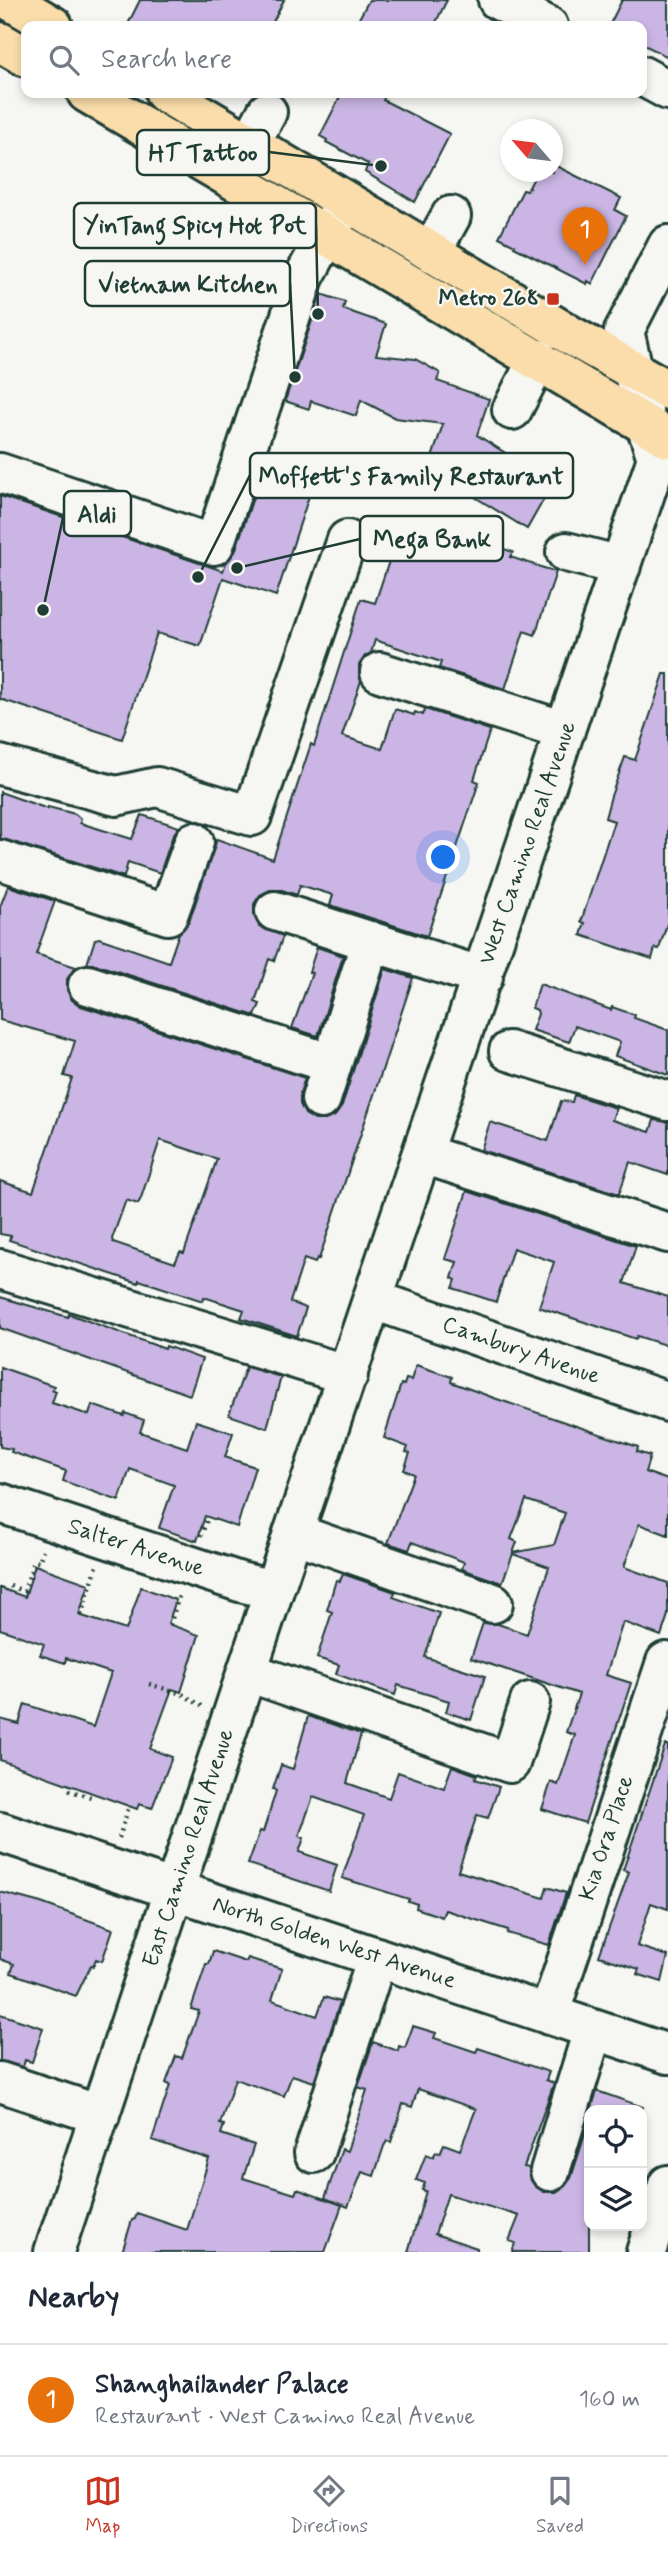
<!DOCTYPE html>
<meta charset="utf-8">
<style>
body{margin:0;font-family:Mynerve,sans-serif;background:#f2f2f3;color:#1f2937}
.controls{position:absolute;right:21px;bottom:21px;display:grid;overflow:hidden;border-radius:14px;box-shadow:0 4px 10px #0003}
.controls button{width:63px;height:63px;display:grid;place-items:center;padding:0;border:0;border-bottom:2px solid #e0e1e3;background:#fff;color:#1f2937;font:35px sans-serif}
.compass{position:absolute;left:500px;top:119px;width:63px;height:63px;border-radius:50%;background:#fff;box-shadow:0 4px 10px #0003;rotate:298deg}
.you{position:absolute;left:444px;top:858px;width:24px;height:24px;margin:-18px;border:5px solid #fff;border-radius:50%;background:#1a73e8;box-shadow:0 0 0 10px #1a73e833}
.badge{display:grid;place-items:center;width:46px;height:46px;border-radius:50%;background:#c8321e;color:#fff;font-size:23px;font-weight:700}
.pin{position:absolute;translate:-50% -58px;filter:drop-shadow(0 2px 4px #0008)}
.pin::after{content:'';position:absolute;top:37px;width:24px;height:21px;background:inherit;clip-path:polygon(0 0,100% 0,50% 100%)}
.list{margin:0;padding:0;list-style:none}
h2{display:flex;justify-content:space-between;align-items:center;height:91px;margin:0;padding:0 28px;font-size:30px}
h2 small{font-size:23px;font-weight:400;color:#747a83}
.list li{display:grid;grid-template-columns:46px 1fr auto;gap:21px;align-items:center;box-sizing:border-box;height:112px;padding:0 28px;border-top:2px solid #e0e1e3}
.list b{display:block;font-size:26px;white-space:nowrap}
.list p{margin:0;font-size:23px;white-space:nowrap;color:#747a83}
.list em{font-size:23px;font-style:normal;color:#747a83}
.icon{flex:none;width:38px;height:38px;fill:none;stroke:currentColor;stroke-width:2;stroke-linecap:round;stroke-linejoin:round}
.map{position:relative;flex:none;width:668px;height:2252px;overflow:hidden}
.search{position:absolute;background:#fff;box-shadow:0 4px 10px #0003;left:21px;right:21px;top:21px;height:77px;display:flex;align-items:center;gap:18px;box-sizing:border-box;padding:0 24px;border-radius:14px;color:#747a83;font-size:26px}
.sheet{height:203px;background:#fff}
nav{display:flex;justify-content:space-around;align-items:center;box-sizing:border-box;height:98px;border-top:2px solid #e0e1e3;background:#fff;font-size:19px;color:#747a83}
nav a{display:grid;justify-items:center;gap:4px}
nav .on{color:#c8321e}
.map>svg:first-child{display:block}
</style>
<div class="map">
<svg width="668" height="2252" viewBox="0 0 668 2252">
<rect width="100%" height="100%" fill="#f6f6f2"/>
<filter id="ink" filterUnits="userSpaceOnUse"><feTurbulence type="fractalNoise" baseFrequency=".0143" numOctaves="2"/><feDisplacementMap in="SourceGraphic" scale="14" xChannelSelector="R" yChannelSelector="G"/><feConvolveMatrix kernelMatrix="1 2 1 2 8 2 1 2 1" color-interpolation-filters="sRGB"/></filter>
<g filter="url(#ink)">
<path fill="#cab5e4" stroke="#1f3d34" stroke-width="2" fill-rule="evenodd" d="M 140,0 L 284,0 L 271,26 L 127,26 Z
M 369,0 L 447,0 L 434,26 L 355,26 Z
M 622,0 L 668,0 L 668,57 L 642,44 L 642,26 L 609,26 Z
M 342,93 L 387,93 L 383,100 L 450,134 L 415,202 L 365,172 L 368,164 L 326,142 L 327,140 L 320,136 Z
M 552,164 L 621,198 L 615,210 L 626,216 L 592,284 L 588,281 L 587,284 L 514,247 L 515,245 L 499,237 L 523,190 L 527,191 L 537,172 L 552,172 Z
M 321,294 L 345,302 L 343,309 L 386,324 L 376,355 L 415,359 L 440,373 L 437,381 L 489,399 L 477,435 L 553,483 L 527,529 L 457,486 L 464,474 L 438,465 L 440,461 L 432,458 L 443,424 L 395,418 L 361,400 L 356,416 L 311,401 L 309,409 L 285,401 Z
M 264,464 L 298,475 L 296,479 L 313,484 L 276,596 L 223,578 L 200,646 L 157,633 L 122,739 L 0,699 L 0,496 L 223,571 L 226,563 L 235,552 Z
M 404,516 L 513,552 L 510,557 L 556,572 L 535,635 L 524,631 L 505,689 L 439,668 L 441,662 L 375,640 L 371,653 L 365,656 L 359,665 L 359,676 L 361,681 L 342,736 L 382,749 L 395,709 L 414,715 L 415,712 L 423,715 L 425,709 L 490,730 L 474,780 L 479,782 L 427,936 L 330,905 L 333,895 L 300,885 L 297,895 L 282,890 L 270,890 L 260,895 L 254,904 L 254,916 L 259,926 L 283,936 L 274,961 L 269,959 L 255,1002 L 260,1004 L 255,1016 L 95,964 L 87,964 L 95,939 L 99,938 L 169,962 L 179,933 L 189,922 L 217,839 L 273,859 L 311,744 L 314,746 L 361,599 L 375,603 Z
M 664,674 L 668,674 L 668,921 L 659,949 L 655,948 L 652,959 L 581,935 L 585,923 L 581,922 L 614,821 L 605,818 L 611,796 L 625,757 L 635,760 Z
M 0,792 L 48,809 L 48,807 L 75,814 L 81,819 L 80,823 L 132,839 L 142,815 L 179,827 L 173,835 L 160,873 L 128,862 L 124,877 L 0,838 Z
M 8,886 L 55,901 L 36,954 L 76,967 L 67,979 L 67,990 L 72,1000 L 81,1006 L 305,1078 L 300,1093 L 300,1104 L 305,1114 L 315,1120 L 325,1120 L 335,1116 L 342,1106 L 385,969 L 413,978 L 319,1259 L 317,1258 L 315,1263 L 304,1259 L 290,1302 L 306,1308 L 297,1336 L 241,1318 L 244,1310 L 204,1297 L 203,1301 L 139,1280 L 138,1283 L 9,1240 L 11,1236 L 0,1234 L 0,1181 L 33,1192 L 72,1078 L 64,1076 L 75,1041 L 0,1020 L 0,907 ZM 160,1140 L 217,1159 L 184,1253 L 180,1252 L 175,1263 L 113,1242 L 112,1239 L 126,1200 L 138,1204 L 141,1198 Z
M 317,947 L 343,956 L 318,1036 L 292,1028 L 312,973 L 309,972 Z
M 540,984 L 611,1010 L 612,1007 L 635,1015 L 634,1018 L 668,1030 L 668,1075 L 615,1056 L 620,1042 L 575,1026 L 569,1042 L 532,1030 L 538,1014 L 537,1010 L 532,1008 Z
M 574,1095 L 616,1108 L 612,1120 L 650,1132 L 654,1120 L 668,1122 L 668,1175 L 630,1162 L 619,1194 L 481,1150 L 490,1122 L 548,1141 L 561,1101 L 572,1102 Z
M 467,1191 L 636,1246 L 624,1283 L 668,1297 L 668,1346 L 637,1336 L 636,1339 L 539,1307 L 554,1262 L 513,1248 L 496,1302 L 453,1288 L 456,1280 L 452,1278 L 457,1262 L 445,1259 Z
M 0,1297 L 68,1317 L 69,1314 L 157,1346 L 165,1349 L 166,1346 L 202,1359 L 190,1395 L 0,1328 Z
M 416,1365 L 452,1377 L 451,1382 L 494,1398 L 638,1447 L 637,1452 L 650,1456 L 645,1472 L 668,1480 L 668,1535 L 639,1524 L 624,1567 L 668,1583 L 668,1615 L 661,1636 L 623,1622 L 606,1675 L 631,1683 L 585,1823 L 542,1809 L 551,1782 L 558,1785 L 575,1735 L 566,1732 L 579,1694 L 471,1658 L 483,1623 L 498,1624 L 527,1634 L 549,1567 L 513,1554 L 502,1583 L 462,1569 L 464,1562 L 412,1542 L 409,1550 L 388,1543 L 414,1474 L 404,1470 L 410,1453 L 406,1452 L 408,1447 L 384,1438 L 401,1384 L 404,1385 L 406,1379 L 411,1380 ZM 526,1500 L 565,1513 L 554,1545 L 513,1553 L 517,1542 L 511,1539 Z
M 0,1367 L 54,1386 L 52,1389 L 56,1391 L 52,1403 L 89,1415 L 92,1405 L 124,1416 L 125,1413 L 144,1420 L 140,1432 L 187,1448 L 196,1421 L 233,1433 L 225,1457 L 255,1467 L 237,1527 L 205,1516 L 197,1541 L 159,1528 L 174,1485 L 130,1469 L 119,1501 L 63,1481 L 66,1471 L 11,1452 L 12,1449 L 0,1447 Z
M 246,1367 L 281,1377 L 267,1428 L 229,1415 Z
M 35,1565 L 89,1584 L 79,1615 L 126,1630 L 141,1587 L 176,1600 L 168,1624 L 199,1635 L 181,1692 L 172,1689 L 150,1749 L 172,1757 L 152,1808 L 139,1804 L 137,1809 L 0,1760 L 0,1719 L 19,1724 L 25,1704 L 93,1727 L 111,1673 L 66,1658 L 65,1663 L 40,1655 L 44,1644 L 0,1629 L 0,1588 L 25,1597 Z
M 343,1574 L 395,1592 L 393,1597 L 439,1613 L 425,1657 L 485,1676 L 471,1720 L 446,1712 L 449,1701 L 398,1685 L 395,1695 L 336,1674 L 339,1665 L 317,1658 L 332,1612 L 327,1610 L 336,1580 L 340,1581 Z
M 308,1716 L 361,1734 L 347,1783 L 389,1798 L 398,1772 L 444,1788 L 452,1766 L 477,1775 L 475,1779 L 499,1787 L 488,1818 L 477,1815 L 458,1871 L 544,1898 L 547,1887 L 566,1893 L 549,1945 L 507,1933 L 508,1930 L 445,1910 L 442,1917 L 416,1908 L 417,1904 L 408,1901 L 409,1899 L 342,1878 L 364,1815 L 313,1797 L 299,1836 L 304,1838 L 299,1852 L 337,1865 L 329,1891 L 248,1864 L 260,1831 L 263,1832 L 276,1791 L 273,1789 L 281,1765 L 293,1769 Z
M 665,1745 L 668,1745 L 668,1909 L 651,1903 L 637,1946 L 668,1956 L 662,1982 L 637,1974 L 639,1969 L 599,1956 L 629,1872 L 623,1870 Z
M 0,1892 L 41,1903 L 113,1929 L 102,1961 L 96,1959 L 93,1966 L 91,1965 L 76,1996 L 11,1973 L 14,1964 L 0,1959 Z
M 213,1951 L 246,1962 L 248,1958 L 282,1969 L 272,2000 L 317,2016 L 324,1997 L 340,2002 L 314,2082 L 292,2075 L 284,2096 L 235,2079 L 220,2124 L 224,2125 L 221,2134 L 254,2145 L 243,2178 L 295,2194 L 297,2189 L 342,2205 L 325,2252 L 122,2252 L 132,2220 L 135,2219 L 137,2213 L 187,2230 L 209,2159 L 152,2140 L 170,2085 L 166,2083 L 176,2056 L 182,2058 L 199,2011 L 191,2009 L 206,1964 L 209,1964 Z
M 0,2014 L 43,2028 L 32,2062 L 25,2060 L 23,2067 L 0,2061 Z
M 413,2026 L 436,2033 L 434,2038 L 476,2052 L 478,2048 L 549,2072 L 546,2080 L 554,2083 L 524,2167 L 529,2168 L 529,2177 L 535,2186 L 544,2192 L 556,2192 L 565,2186 L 571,2178 L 586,2131 L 589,2132 L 589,2252 L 512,2252 L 515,2243 L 509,2241 L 519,2216 L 448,2194 L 435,2234 L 477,2248 L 477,2252 L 408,2252 L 426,2191 L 422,2190 L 425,2183 L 416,2180 L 426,2154 L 433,2157 L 436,2152 L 440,2153 L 444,2144 L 460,2150 L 476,2109 L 418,2089 L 412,2107 L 403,2104 L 391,2142 L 387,2141 L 384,2146 L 374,2176 L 362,2172 L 348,2207 L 325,2198 L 342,2149 L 347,2151 L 367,2090 L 358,2087 L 373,2042 L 398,2051 L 399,2046 L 405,2048 Z
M 597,2091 L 643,2107 L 642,2110 L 591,2110 Z"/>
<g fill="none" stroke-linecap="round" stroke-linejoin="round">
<defs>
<path id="minor" d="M 498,0 L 548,26
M 642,76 L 668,90
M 250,144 L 267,112
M 431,252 L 451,216
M 512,410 L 538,359
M 0,473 L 214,545 L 304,277 L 343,206
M 566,552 L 621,566
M 380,672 L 565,731
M 0,765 L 116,796 L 157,787 L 252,816 L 347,540
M 0,860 L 168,915 L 194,842
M 275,911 L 483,977
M 88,985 L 332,1064
M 509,1051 L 668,1101
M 321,1099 L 371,941
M 423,1154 L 668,1233
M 0,1269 L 348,1375
M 374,1300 L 668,1402
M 0,1503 L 240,1582 L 274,1590
M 293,1533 L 493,1603
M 248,1672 L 510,1763 L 530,1702
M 0,1832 L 668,2054
M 549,2015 L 666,1662
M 0,2082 L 100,2115
M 314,2153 L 377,1957
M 550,2171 L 593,2030
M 54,2252 L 274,1590 L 657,458 L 646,425 L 624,331 L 668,245
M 646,2252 L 668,2185"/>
<path id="major" d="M 9,0 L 53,26
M 0,42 L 26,57
M 87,93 L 668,438
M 165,93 L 570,335 L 668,390"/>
</defs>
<use href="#minor" stroke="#1f3d34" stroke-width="44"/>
<use href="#major" stroke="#1f3d34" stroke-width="44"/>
<path stroke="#1f3d34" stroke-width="4.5" stroke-dasharray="2 5" stroke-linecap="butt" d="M 201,1536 L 208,1517
M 10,1586 L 24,1591 L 34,1561 L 39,1562 L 43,1550
M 81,1615 L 97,1566
M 170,1625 L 179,1596
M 149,1684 L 182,1694 L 202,1706
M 70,1784 L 68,1790 L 94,1798
M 119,1838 L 129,1806"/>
<use href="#minor" stroke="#f6f6f2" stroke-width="38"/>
<use href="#major" stroke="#faddab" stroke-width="38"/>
</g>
</g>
<rect fill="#c8321e" stroke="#f6f6f2" stroke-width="2.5" x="546" y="292" width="14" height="14" rx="3.5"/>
<g text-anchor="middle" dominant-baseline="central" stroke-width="5" stroke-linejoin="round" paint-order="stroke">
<g font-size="23" font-weight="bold" fill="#1f3d34" stroke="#f6f6f2" text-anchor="end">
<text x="539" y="299">Metro 268</text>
</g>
<g font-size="23" fill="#1f3d34" stroke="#f6f6f2">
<text transform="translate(528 843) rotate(-71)">West Camino Real Avenue</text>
<text transform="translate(521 1351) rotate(19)">Cambury Avenue</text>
<text transform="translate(136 1548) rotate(18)">Salter Avenue</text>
<text transform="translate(607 1838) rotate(-72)">Kia Ora Place</text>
<text transform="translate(189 1848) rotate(-72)">East Camino Real Avenue</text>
<text transform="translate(334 1943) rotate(18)">North Golden West Avenue</text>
</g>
</g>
<path fill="none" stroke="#1f3d34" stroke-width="2.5" d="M381 166L269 152M318 314L316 225M295 377L290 283M198 577L250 475M43 610L64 513M237 568L360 539"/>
<g fill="#1f3d34" stroke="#f6f6f2" stroke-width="2.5">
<circle cx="381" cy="166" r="7"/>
<circle cx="318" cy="314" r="7"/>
<circle cx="295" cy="377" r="7"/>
<circle cx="198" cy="577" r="7"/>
<circle cx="43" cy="610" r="7"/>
<circle cx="237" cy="568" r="7"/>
</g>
<g fill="#f6f6f2" stroke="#1f3d34" stroke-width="2.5">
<rect x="137" y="130" width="132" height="45" rx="7"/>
<rect x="74" y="203" width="242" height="45" rx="7"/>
<rect x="85" y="261" width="205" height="45" rx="7"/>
<rect x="250" y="453" width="323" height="45" rx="7"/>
<rect x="64" y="491" width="67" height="45" rx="7"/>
<rect x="360" y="516" width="143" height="45" rx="7"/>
</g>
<g font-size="24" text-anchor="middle" font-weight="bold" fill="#1f3d34">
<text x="203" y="161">HT Tattoo</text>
<text x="195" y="233">YinTang Spicy Hot Pot</text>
<text x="188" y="292">Vietnam Kitchen</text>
<text x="411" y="484">Moffett's Family Restaurant</text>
<text x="97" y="522">Aldi</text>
<text x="432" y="547">Mega Bank</text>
</g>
</svg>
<div class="controls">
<button><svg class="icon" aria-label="locate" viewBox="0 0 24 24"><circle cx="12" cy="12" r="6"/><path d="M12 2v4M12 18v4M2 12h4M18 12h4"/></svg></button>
<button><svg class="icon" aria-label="layers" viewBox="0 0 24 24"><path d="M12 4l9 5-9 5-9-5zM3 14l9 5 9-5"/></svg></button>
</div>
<svg class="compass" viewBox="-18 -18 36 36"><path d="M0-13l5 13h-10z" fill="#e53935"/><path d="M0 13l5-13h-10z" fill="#747a83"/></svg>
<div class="you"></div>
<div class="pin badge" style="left:585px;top:265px;background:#e8710a">1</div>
<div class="search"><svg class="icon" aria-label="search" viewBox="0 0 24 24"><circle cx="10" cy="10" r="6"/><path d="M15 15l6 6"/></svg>Search here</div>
</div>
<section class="sheet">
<h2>Nearby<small></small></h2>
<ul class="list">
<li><span class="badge" style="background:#e8710a">1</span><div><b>Shanghailander Palace</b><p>Restaurant · West Camino Real Avenue</p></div><em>160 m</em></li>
</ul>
</section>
<nav>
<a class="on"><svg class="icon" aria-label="map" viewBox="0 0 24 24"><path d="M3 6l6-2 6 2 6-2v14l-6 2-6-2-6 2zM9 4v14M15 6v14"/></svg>Map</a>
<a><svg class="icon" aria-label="directions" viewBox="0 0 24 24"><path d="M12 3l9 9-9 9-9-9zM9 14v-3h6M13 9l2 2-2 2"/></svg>Directions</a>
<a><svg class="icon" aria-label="saved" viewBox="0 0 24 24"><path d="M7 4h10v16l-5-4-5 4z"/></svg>Saved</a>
</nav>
